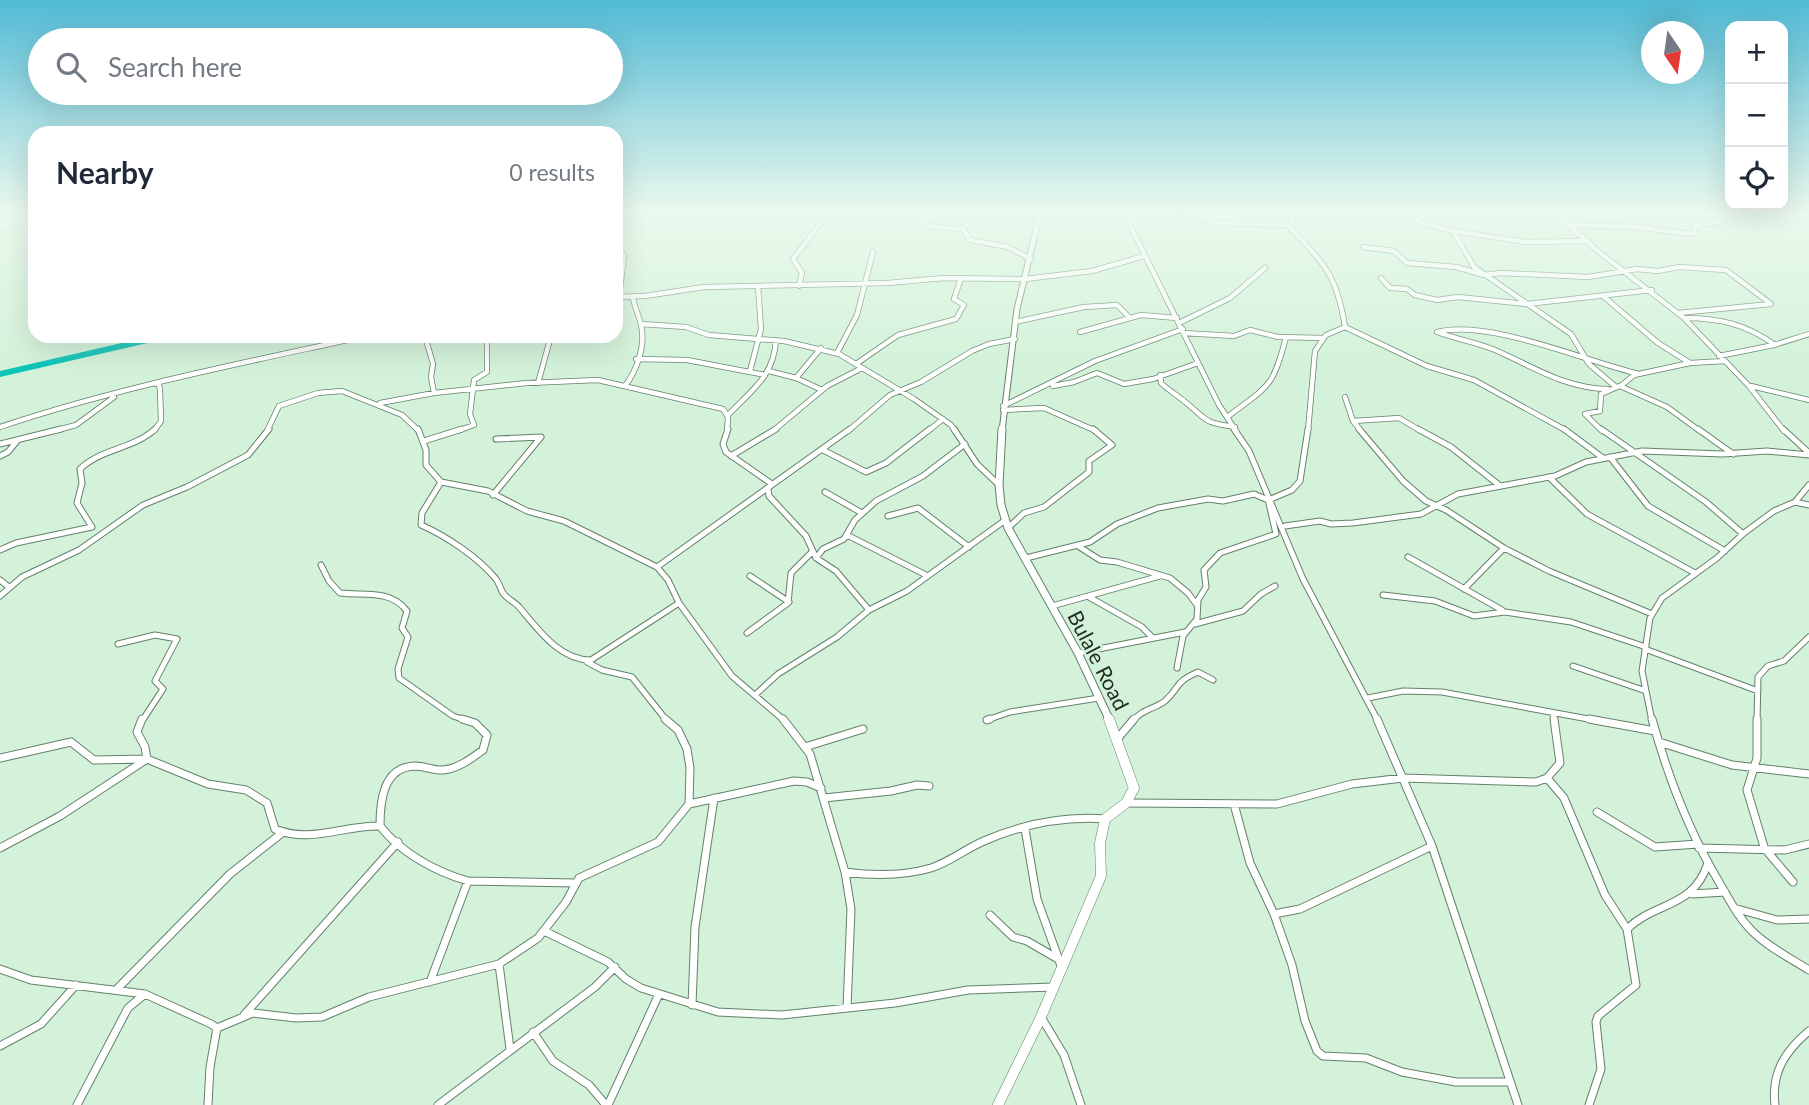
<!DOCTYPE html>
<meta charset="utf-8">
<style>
body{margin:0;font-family:Lato,sans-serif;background:#f6f6f7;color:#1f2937}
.controls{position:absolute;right:21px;top:21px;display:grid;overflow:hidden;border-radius:14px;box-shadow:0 7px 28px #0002}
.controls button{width:63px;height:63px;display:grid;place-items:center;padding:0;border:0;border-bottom:2px solid #e0e1e3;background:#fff;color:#1f2937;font:35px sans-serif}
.compass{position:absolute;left:1641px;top:21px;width:63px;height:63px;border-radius:50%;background:#fff;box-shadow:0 7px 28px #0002;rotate:167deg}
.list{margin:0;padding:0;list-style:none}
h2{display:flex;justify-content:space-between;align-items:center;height:91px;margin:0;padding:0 28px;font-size:30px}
h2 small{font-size:23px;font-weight:400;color:#747a83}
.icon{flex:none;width:38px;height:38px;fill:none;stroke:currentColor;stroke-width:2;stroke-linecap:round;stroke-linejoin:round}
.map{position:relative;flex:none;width:1809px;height:1105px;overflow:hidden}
.search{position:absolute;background:#fff;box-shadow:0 7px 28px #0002;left:28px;top:28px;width:595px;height:77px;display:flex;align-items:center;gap:18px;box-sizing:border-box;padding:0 24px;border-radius:38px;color:#747a83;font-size:26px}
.panel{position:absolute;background:#fff;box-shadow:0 7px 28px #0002;left:28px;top:126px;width:595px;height:217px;border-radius:21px}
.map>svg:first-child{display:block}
</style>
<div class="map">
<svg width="1809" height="1105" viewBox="0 0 1809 1105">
<rect width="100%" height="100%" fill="#d3f2d9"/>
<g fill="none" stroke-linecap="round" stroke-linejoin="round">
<path fill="#0ec4b8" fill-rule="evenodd" d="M 152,336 L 170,336 L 165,339 L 0,377 L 0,371 Z"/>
<defs>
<path id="minor-far2" d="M 817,211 L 834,213
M 915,211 L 927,226 L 963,229 L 970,240 L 1008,247 L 1031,259
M 1123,211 L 1219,405 L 1236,431
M 1177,211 L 1218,223 L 1291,225
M 1293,211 L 1290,228 C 1325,264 1337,276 1345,327 L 1427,366 L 1474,380 L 1567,431
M 1408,211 L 1421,223 L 1453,231 L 1474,267 L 1571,334 L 1589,364 L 1616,387
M 1553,211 L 1599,252 L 1684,318 L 1749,386 L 1784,431
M 1682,211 L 1695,226
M 616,219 L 648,211
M 1128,220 L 1174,211
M 1571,225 L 1633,227 L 1631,211
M 0,227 L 35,215
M 1633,227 L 1693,234 L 1696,225 L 1724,221 L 1736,212 L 1743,211
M 964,229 L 973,211
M 1453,231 L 1526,242 L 1588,241
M 616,244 L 624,256 L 619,297
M 1363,247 L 1394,251 L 1407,263 L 1456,267 L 1484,275 L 1501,273 L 1588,277 L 1637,269 L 1658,271 L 1679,267 L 1726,270 L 1771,304 L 1678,313
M 1381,278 L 1390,288 L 1407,289 L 1415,295 L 1437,300 L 1458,297 L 1527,304 L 1652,290
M 799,286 L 802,273 L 793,259 L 823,220 L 838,211
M 1603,296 L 1658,343 L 1690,363
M 616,297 L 645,296 L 704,287 L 888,283 L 944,278 L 1025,279 L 1092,271 L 1144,256
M 1684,318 C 1719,318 1746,324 1775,345
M 1015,322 L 1084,307 L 1117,305 L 1130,318
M 1179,323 L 1230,298 L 1265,268
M 641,324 L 686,327 L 709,335 L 784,341 L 839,354 L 914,399 L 951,425 L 955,431
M 1080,332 L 1141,315 L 1177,318
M 1184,333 L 1234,336 L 1250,330 L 1278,337 L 1323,338
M 425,336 L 433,364 L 431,377 L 434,393
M 837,353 L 857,315 L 873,252
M 1719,356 L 1774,345 L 1809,334
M 636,359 L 687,360 L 765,375
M 856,364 L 898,335 L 956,319 L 964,305 L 954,299 L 961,278
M 750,371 L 761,329 L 758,286
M 769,371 L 796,378 L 822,390
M 1160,375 L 1161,383 C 1168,390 1177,395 1184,401 C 1209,421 1201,422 1235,427
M 796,378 L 821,348
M 154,383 L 159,385 L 160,390 L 161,421 L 154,431
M 538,383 L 551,336
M 625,386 C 637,370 646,345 641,325 C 639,315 634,307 633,297
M 1053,386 L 1074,382 L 1097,373 L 1124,384 L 1153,379 L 1198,363
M 1620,386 L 1667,407 L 1700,431
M 1751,386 L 1809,400
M 1608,389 C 1566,389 1532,366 1495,350 C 1476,342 1456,339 1437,332 C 1490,319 1584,361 1639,374
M 1345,397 L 1353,421 L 1361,431
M 380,403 L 434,393 L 527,383 L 598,380 L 723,409 L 728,417 L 727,431
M 1003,406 L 1095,361 L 1183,329
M 1003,410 L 1044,408 L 1096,431
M 728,415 C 752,390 774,376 776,340
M 1227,417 C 1268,386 1273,389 1286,337
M 1353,421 L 1399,418 L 1421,431
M 0,427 C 119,387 243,363 366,336
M 54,431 L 76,425 L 114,397
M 267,431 L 279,406 L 318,393 L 342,391 L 402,415 L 419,431
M 457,431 L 474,425 L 470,414 L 474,380 L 487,372 L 487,336
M 773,431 L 827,386 L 862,368
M 848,431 L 890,395 L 921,382 L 972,351 L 989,344 L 1015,339
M 928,431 L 943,419
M 1308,431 L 1315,351 L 1326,335 L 1345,327
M 1602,431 L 1585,414 L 1600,411 L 1601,394 L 1622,385 L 1634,375 L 1690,363 L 1725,361"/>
<path id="minor-far1" d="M 418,429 L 426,450 L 426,465 L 441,482 L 488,491 L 527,511 L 564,521 L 657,567 L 668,580 L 679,603 L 732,676 L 785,721
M 728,429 L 723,444 L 726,452 L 772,484
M 954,429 L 977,464 L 999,485
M 1234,429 L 1249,451 L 1303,579 L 1378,721
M 1359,429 L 1403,481 L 1426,501 L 1446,510 L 1504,548 L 1549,571 L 1652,614
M 1418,429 L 1451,447 L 1499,485
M 1564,429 L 1603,458
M 1601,429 L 1706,502 L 1743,534
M 1698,429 L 1733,454
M 1783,429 L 1809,453
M 424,441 L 462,429
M 0,444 L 61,429
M 823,450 L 866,472 L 886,463 L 930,429
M 0,456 L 8,452 L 17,441
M 731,456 L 776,429
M 1610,457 L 1648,506 L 1725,551
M 1549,477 L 1587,514 L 1695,573
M 441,482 L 422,513 L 421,525 C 446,536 478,557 496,579 C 499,583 500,588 503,593 C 507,599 515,602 519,607 C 538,629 559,660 591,660 L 679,603
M 768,489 L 769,496 L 806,536 L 816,558 L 836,571 L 869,610
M 825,492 L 862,513
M 493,495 L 541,437 L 496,439
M 1271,499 L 1292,490 L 1300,481 L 1308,429
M 1795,502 L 1809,505
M 888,516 L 918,508 L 969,547
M 1285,526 L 1320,521 L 1331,524 L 1353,523 L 1421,514 L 1458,494 L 1555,476 L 1586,462 L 1642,451 L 1723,454 L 1767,451 L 1809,455
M 1008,528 L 1024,513 L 1044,507 L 1089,472 L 1089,461 L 1112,445 L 1093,429
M 847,535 L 928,576
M 1078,546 L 1100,560 L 1117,562 L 1170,578 L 1188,593 L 1197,605
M 0,550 L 16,543 L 92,527 L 77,503 L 82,483 L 80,469 C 102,448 134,449 155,429
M 1408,557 L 1502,610
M 816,558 L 823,549 L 844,539 L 855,520 L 876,501 L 923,476 L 965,444
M 1026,558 L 1090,542 L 1117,524 L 1158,508 L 1208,499 L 1223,501 L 1254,494 L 1268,500
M 321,565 L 329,581 L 340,593 C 365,596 390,589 407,611 L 402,628 L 408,637 L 398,669 L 399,678 L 453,716 L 468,721
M 657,567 L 850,429
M 750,576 L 789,602
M 0,580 L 9,587
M 1464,589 L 1504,548
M 1383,595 L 1435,601 L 1474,616 L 1505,612 L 1571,622 L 1646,647
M 0,596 L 22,577 L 79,550 L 143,505 L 187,487 L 248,455 L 269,429
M 1089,597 L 1142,627 L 1152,637
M 1052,606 L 1160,576
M 1195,624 L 1243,611 L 1261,594 L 1275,586
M 747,633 L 788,603 L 791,573 L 812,552
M 118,644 L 155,635 L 177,639 L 155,681 L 163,689 L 142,721
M 1645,649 L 1758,691
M 1078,653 L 1185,632
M 587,662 L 602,670 L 632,677 L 667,721
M 1573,666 L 1646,691
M 1177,668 L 1183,636 L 1197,619 L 1198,600 L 1206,587 L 1204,570 L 1220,553 L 1276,534 L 1268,499
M 755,695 L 778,674 L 837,637 L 869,610 L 907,591 L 1004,521
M 1368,698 L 1403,691 L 1442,692 L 1599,721
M 1553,713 L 1554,721
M 987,720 L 1010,712 L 1099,698
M 1133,721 C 1142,709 1155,709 1165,701 C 1181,687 1173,683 1198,672 L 1213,680
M 1652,721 L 1642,671 L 1650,618 L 1662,598 L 1717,558 L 1744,533 L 1774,511 L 1795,502 L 1809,485
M 1757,721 L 1758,677 L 1768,666 L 1784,661 L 1809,637"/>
<path id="minor" d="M 462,719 L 475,723 L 487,735 L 483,750 C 472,758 458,769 443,770 C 434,771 425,766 415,766 C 383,767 380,801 380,826 C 401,853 436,872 468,881 L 575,883
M 783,719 L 810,754 L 845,872 L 851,909 L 847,1008
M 1377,719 L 1432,846 L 1518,1105
M 1589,719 L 1655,731
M 1652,719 C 1668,777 1688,830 1719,882 C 1729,899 1738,917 1752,931 C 1768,947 1790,958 1809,970
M 1757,719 L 1757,758 L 1747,790 L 1765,850
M 987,720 L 990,719
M 1118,738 L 1134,719
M 1659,742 L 1732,765 L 1809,774
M 805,747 L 863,729
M 0,758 L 71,742 L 94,760 L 147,759 L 208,784 L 246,790 L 267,803 L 275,829 C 310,844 344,825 380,826
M 1547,778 L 1564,798 L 1605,895 L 1627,929
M 824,798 L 891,791 L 917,785 L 929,786
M 1126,803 L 1277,804 L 1352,784 L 1403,778 L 1536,782 L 1547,778 L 1560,763 L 1554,719
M 689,804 L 794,781 L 807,782 L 821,788
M 1234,804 L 1250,863 L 1274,914 L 1292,965 L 1305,1021 L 1317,1051 L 1323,1056 L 1366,1058 L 1402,1072 L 1456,1082 L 1510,1082
M 1597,812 L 1655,847 L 1698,844
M 1025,829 L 1037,899 L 1061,966
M 0,848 L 60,816 L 147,759 L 145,747 L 137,732 L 142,719
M 1699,848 L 1785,850 L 1809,844
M 1766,850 L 1793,882
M 845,872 C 874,876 903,876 931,868 C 950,862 965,849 984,841 C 1021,825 1064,816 1105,819
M 1692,894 L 1725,892
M 1734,908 L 1777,920 L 1809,919
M 1274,914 L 1300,909 L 1432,846
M 990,915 L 1013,937 L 1027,941 L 1058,959
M 544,931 L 608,962 L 626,979 L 641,988 L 718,1012 L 782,1015 L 895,1003 L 968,990 L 1054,987
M 499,964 L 510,1049
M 0,969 L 31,980 L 145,994 L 211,1024 L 217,1028 L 210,1067 L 208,1105
M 430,982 L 468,881
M 117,989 L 230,874 L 282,833
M 692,1005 L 695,927 L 714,798
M 244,1015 L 398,842
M 1041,1017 L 1064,1055 L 1081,1105
M 217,1028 L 253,1013 L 296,1018 L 322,1017 L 369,997 L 499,964 L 538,938 L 566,902 L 579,878 L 658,842 L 689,804 L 690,768 L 687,749 L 678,730 L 665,719
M 533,1032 L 553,1061 L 589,1085 L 606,1105
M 0,1046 L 41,1024 L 76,985
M 77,1105 L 128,1008 L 145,994
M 438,1105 L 595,987 L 615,967
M 608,1105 L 659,994
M 1589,1105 L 1601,1069 L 1596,1022 L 1598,1016 L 1636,985 L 1627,929 C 1656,901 1693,909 1708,863
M 1775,1105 C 1771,1073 1785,1051 1809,1031"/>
<path id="tertiary-far2" d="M 1002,431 L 1017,309 L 1038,222 L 1044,211"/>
<path id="tertiary-far1" d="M 1002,429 L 999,485 L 1001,505 L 1008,528 L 1078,653 L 1110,721"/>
<path id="tertiary" d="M 998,1105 L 1041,1017 L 1101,876 L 1100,843 L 1105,819 L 1126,803 L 1134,788 L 1109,719"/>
</defs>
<use href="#minor-far2" stroke="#648069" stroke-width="6"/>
<use href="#minor-far1" stroke="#648069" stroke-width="7"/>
<use href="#minor" stroke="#648069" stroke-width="9"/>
<use href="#tertiary-far2" stroke="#648069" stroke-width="7"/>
<use href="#tertiary-far1" stroke="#648069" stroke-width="9"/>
<use href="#tertiary" stroke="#648069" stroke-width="11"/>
<use href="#minor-far2" stroke="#fff" stroke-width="4.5"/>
<use href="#minor-far1" stroke="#fff" stroke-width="5"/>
<use href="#minor" stroke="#fff" stroke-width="7"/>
<use href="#tertiary-far2" stroke="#fff" stroke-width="5"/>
<use href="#tertiary-far1" stroke="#fff" stroke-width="7"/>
<use href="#tertiary" stroke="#fff" stroke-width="10"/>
</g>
<linearGradient id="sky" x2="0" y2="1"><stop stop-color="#51bad5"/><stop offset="0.58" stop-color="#ebf9ee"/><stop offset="1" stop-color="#ebf9ee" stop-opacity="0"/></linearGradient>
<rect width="1809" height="366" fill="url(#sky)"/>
<g text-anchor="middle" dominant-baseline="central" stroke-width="5" stroke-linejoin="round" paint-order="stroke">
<g font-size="21" fill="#222e24" stroke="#d3f2d9">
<text transform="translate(1099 660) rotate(63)">Bulale Road</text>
</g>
</g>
</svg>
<div class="controls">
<button>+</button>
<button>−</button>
<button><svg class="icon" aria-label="locate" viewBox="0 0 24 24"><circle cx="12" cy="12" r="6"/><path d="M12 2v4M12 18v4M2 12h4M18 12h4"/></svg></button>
</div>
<svg class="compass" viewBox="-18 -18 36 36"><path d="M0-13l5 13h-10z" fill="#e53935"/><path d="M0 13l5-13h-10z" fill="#747a83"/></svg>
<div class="search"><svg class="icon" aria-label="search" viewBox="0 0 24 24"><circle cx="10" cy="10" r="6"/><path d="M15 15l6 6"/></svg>Search here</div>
<section class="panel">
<h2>Nearby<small>0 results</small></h2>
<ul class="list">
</ul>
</section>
</div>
